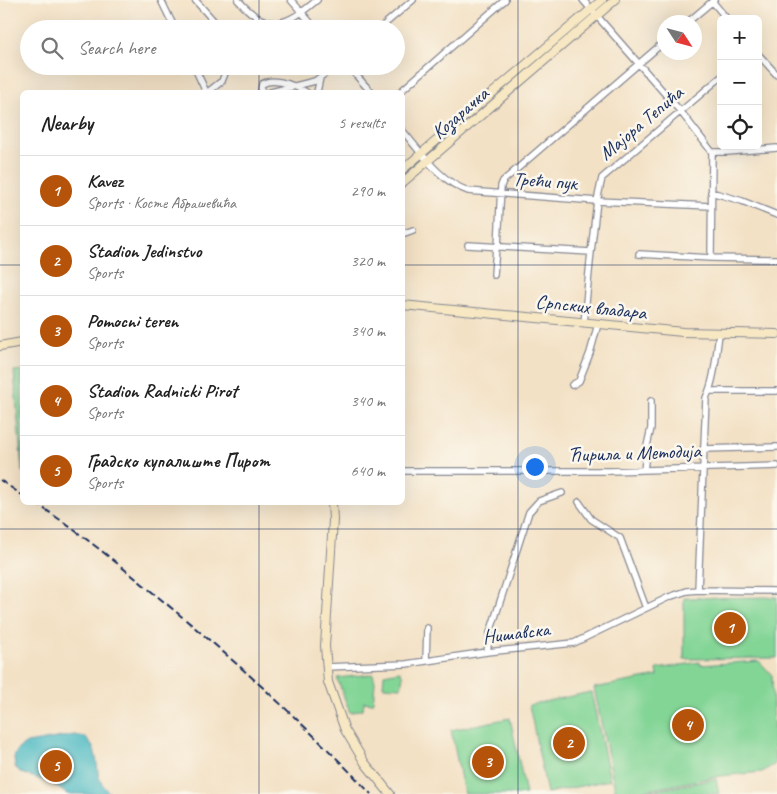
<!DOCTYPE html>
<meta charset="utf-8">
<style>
body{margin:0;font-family:Caveat,sans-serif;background:#f6f6f6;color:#222}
.controls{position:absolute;right:15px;top:15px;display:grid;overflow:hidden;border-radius:8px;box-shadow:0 5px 20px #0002}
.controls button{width:45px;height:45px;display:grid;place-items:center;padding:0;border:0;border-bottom:1px solid #e0e0e0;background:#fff;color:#222;font:25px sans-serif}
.compass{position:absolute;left:657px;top:15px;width:45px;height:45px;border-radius:50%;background:#fff;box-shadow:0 5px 20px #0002;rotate:126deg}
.you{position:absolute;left:534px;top:466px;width:18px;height:18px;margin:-12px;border:4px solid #fff;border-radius:50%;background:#1a73e8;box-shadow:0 0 0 8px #1a73e833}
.badge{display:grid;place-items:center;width:32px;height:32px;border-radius:50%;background:#b45309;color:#fff;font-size:16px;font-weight:700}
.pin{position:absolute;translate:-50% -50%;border:2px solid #fff;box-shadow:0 1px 5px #0006}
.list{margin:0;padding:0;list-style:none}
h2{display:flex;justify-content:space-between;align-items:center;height:65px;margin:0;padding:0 20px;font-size:21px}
h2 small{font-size:16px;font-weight:400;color:#767676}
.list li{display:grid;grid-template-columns:32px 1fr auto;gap:15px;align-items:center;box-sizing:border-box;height:70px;padding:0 20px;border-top:1px solid #e0e0e0}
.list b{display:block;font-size:19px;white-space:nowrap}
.list p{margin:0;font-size:16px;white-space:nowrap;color:#767676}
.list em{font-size:16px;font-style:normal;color:#767676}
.icon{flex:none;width:28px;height:28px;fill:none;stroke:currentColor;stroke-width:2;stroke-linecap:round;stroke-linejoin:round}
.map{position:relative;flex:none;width:777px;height:794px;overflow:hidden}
.search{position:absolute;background:#fff;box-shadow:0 5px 20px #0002;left:20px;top:20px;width:385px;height:55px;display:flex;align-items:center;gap:12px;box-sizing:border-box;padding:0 18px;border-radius:28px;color:#767676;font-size:19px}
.panel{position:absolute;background:#fff;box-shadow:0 5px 20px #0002;left:20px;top:90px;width:385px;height:415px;border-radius:8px}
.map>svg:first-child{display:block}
</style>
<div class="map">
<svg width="777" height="794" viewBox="0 0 777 794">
<rect width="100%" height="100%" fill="#fbf7ec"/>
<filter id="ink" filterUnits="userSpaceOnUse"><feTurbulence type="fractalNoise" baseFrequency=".02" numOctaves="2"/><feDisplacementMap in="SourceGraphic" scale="10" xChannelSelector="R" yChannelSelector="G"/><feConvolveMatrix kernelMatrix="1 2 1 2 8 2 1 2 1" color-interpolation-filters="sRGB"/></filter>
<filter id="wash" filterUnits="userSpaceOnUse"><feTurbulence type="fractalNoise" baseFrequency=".0096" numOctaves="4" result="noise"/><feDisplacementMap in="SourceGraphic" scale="20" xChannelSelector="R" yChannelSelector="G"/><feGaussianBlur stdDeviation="1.12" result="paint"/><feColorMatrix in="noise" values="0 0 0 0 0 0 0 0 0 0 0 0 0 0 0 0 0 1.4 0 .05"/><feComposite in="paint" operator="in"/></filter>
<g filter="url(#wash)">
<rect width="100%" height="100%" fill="#f3e1c5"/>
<path fill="#83d596" stroke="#4f827a" d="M 22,370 L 22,472 L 14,371 Z
M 777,597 L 777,658 L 684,659 L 684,598 Z
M 759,661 L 772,675 L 775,764 L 762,772 L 720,776 L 628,794 L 616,794 L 594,688 L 658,676 L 657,669 L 700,662 L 700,665 Z
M 400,671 L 403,676 L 401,687 L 383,686 L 384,674 Z
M 373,674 L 375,682 L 373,703 L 364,702 L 363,709 L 350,713 L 337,678 Z
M 591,692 L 610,780 L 547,793 L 529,705 Z
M 510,718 L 526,794 L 464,794 L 451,730 Z
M 716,779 L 719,794 L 636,794 Z"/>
<path fill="#4bb9c2" stroke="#337490" d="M 74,735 L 86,737 C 88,741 92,744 93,748 C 101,765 92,777 111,794 L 67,794 L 51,783 L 21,773 L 15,767 L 14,757 L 18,749 L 27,743 Z"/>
</g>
<g filter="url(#ink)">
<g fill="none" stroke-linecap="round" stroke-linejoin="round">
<defs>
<path id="street" d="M 161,0 L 175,29
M 195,0 L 221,29
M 238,0 C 268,34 285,27 317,0
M 291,0 L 316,29
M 583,0 L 681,112 L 712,152
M 712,1 L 727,19
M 688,22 L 714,0
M 379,29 L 413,0
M 758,54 L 777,75
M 194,66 L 206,92
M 348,66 L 371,92
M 208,92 L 222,81 L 228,66
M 263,92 L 261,89 L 262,84 C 275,77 295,86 306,92
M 271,92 L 315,81 L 335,66
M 317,92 L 320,78
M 400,92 L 505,0
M 402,130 C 421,152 439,181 468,191 L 597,201 L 711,206
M 712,152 L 727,152 L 777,148
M 711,192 L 742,201 L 777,215
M 402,234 L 413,230
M 468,245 L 591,252
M 498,247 L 501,186 L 503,181 L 664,42
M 639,254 L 711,258 L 777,259
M 711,258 L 712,152
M 494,275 L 496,247
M 584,323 L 591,252 L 597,201 L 602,178 L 721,77
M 572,385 L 579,381 L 590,353 L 598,324
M 709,391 L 777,391
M 703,449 L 777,447
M 644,470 L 647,446 L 651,428 L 651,401
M 402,471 L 610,471 L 777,466
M 579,502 L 591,519 L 620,538 L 646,608
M 698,590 L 706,398 C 715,379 716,355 719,334
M 487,652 L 490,633 L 529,512 L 539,501 L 562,493
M 426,661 L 427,628
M 326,667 L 406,664 L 487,652 L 574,643 L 669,597 L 687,591 L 698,590 L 777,591"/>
<path id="secondary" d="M 402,170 L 602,0
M 402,183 L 615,0
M 402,305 L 683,332 L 777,334
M 0,346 L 22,342
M 332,502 L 333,520 L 325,646 L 328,682 L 345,730 L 365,763 L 390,794"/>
</defs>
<use href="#street" stroke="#878892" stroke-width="8"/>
<use href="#secondary" stroke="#878892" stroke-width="10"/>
<use href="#street" stroke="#fff" stroke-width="5.5"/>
<use href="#secondary" stroke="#f7e8c3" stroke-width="8"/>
<path stroke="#1b2f5e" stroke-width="2" stroke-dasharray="8 4" stroke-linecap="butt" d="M 0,480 L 22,495
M 34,502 C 80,532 122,567 163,601 C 236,661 306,725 371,794"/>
</g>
</g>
<path fill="none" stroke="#1b2f5e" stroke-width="1" stroke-opacity="0.55" d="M 259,0 L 259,29M 518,0 L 518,794M 259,66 L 259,92M 0,265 L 22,265M 402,265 L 777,265M 259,502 L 259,794M 0,529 L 777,529"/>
<g text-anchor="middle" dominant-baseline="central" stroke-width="5" stroke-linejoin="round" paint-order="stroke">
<g font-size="20" fill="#1b2f5e" stroke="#fbf7ec">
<text transform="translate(460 113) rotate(-41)">Козарачка</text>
<text transform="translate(641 123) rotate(-40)">Мајора Тепића</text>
<text transform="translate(545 181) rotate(4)">Трећи пук</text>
<text transform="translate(591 307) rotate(6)">Српских владара</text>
<text transform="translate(634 453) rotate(-2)">Ћирила и Методија</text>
<text transform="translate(516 633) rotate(-7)">Нишавска</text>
</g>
</g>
</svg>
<div class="controls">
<button>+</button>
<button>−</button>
<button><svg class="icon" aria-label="locate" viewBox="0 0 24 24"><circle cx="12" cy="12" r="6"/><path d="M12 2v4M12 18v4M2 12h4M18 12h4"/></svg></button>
</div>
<svg class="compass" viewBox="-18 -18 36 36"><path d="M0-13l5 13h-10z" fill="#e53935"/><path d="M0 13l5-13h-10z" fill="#767676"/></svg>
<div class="you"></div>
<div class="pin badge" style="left:730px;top:628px">1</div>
<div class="pin badge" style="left:569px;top:743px">2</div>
<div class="pin badge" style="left:488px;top:762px">3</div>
<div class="pin badge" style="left:688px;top:725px">4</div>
<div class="pin badge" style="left:56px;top:766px">5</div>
<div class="search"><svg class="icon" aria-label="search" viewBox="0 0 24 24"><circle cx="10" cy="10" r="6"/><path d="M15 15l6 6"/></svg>Search here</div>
<section class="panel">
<h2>Nearby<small>5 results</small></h2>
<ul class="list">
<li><span class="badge">1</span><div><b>Kavez</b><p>Sports · Косте Абрашевића</p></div><em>290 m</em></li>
<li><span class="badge">2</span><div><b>Stadion Jedinstvo</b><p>Sports</p></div><em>320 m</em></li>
<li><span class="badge">3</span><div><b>Pomocni teren</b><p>Sports</p></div><em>340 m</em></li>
<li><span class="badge">4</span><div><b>Stadion Radnicki Pirot</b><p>Sports</p></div><em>340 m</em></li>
<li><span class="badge">5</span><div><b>Градско купалиште Пирот</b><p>Sports</p></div><em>640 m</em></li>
</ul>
</section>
</div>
